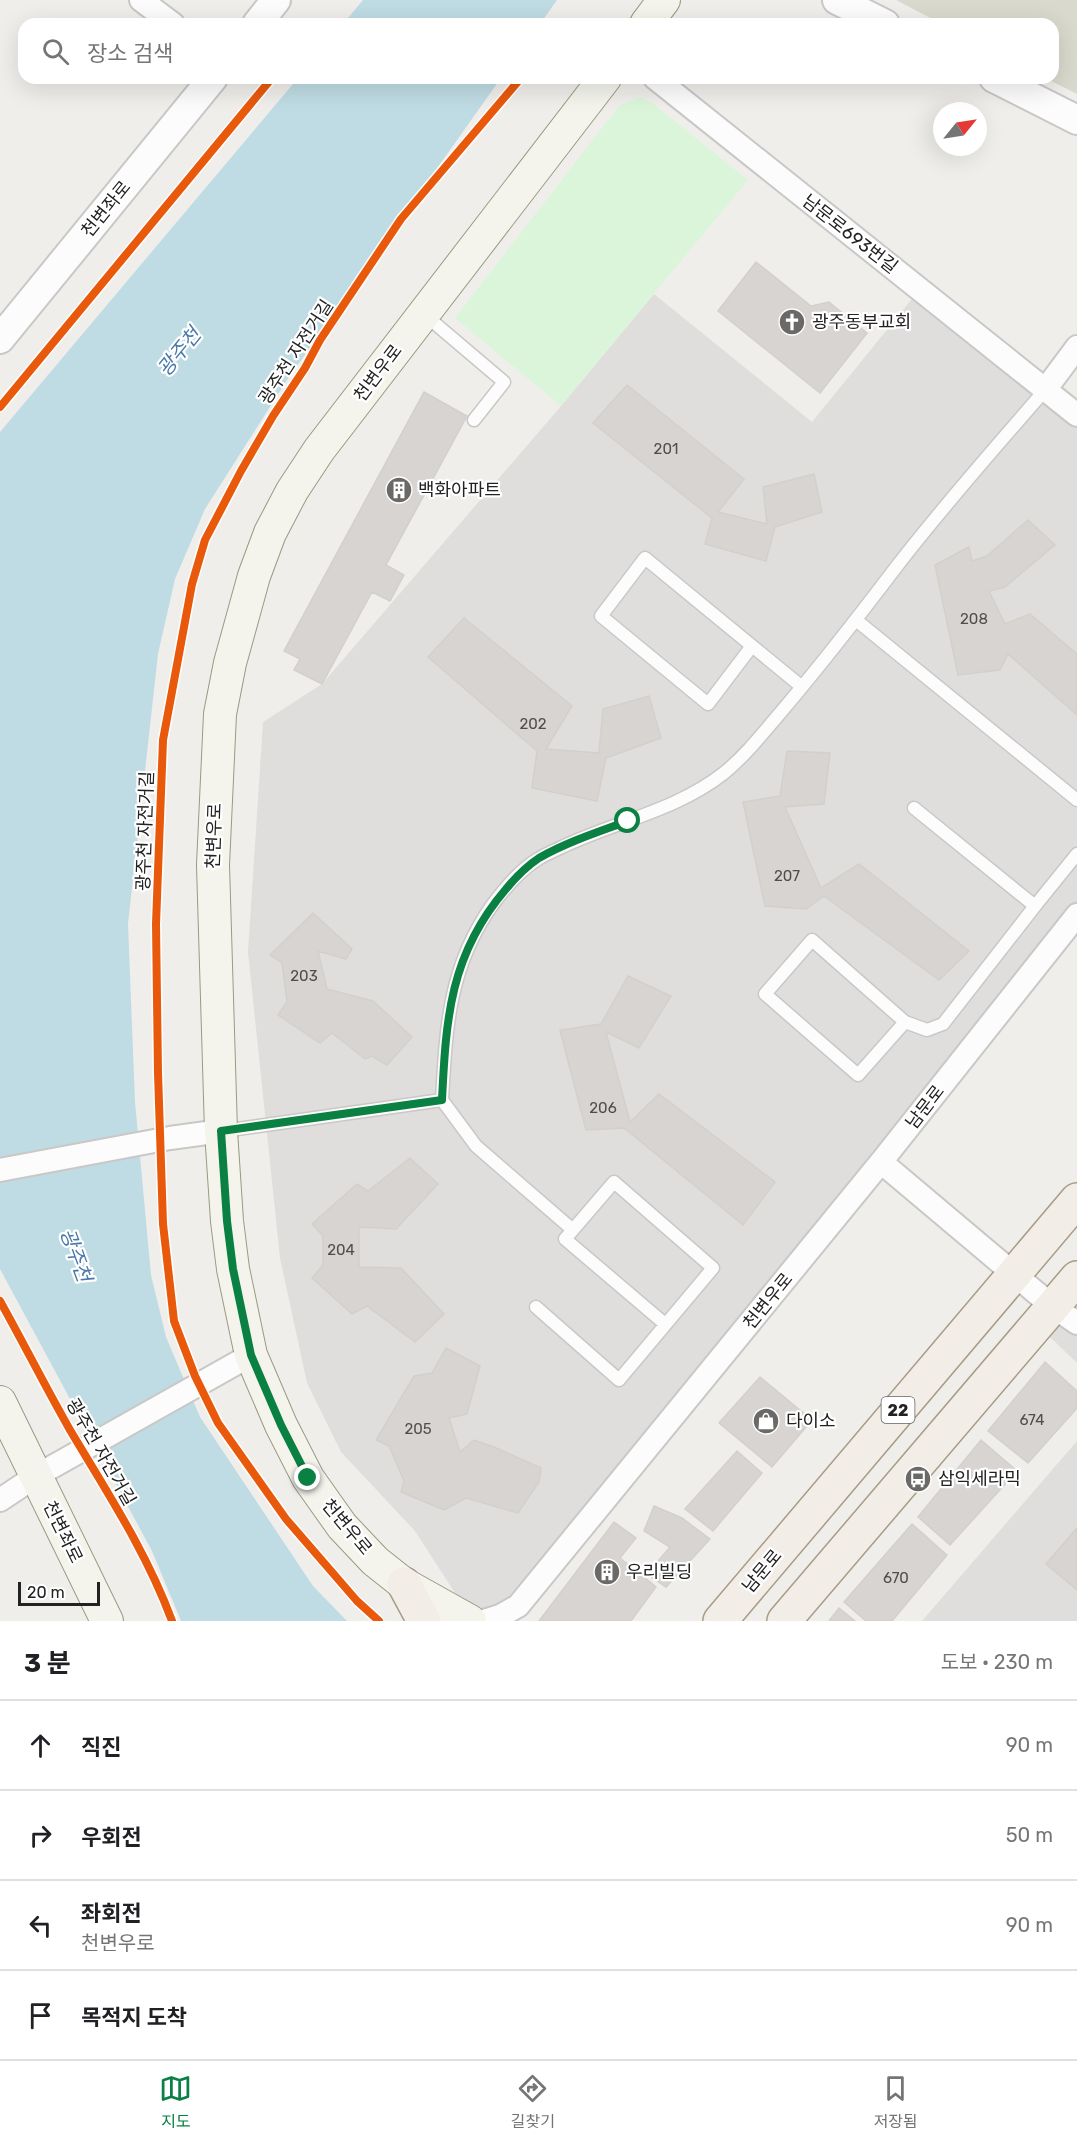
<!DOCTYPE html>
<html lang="ko">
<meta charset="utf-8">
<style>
body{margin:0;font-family:Rubik,"Noto Sans KR",sans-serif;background:#f6f6f6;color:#202124}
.compass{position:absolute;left:933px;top:102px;width:54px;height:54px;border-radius:50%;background:#fff;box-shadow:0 6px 24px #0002;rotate:60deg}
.scale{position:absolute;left:18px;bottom:15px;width:82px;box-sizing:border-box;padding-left:6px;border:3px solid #222;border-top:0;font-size:16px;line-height:21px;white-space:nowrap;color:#222;-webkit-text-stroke:4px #fff;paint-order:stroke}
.stop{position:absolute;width:18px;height:18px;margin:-14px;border:4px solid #0b8043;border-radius:50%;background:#fff}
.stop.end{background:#0b8043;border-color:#fff;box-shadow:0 2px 6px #0008}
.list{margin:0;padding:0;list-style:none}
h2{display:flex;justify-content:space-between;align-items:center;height:78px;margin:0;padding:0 24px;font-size:26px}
h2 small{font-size:20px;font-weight:400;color:#757577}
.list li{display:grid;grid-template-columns:39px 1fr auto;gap:18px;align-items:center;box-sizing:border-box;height:90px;padding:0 24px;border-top:2px solid #e0e0e0}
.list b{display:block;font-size:22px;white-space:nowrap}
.list p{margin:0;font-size:20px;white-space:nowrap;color:#757577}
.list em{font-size:20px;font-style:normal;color:#757577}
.icon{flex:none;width:33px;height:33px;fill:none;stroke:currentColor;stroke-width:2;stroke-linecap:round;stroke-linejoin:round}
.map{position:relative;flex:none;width:1077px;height:1621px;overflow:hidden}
.search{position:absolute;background:#fff;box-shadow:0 6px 24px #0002;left:18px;right:18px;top:18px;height:66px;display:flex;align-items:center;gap:15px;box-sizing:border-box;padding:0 21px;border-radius:18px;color:#757577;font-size:22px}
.sheet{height:438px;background:#fff}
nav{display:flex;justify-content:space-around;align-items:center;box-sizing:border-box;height:84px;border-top:2px solid #e0e0e0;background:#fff;font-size:16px;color:#757577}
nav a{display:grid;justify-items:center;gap:3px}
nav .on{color:#0b8043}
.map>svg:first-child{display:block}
</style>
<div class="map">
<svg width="1077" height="1621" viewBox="0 0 1077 1621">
<rect width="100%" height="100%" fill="#f0eeeb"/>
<path fill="#dfdedc" d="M 920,289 L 1077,415 L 1077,914 L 518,1606 L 473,1621 L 415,1531 L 341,1452 L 307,1383 L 280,1258 L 248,952 L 263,722 L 322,684 L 561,406 L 654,294 L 812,422 Z
M 1077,1302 L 1077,1363 L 1050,1337 Z
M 1077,1441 L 1077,1621 L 922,1621 Z"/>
<path fill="#d9d9cd" d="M 896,0 L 1077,0 L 1077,94 L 1045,78 L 1053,78 L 1053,24 L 942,24 Z"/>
<path fill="#daf5da" d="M 640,97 L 651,102 L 748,180 L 561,406 L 455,318 L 619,106 Z"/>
<path fill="#bfdbe3" d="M 363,0 L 557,0 L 540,24 L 343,24 Z
M 298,78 L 501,78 L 287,380 L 205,509 L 175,579 L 158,654 L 128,924 L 135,1102 L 151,1275 L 166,1337 L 200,1417 L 313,1586 L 347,1621 L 181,1621 L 152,1551 L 0,1269 L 0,432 Z"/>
<path fill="#d7d4d2" stroke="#d3d0cc" stroke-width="1.5" d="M 756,262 L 811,306 L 829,302 L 867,333 L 820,393 L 718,311 Z
M 627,385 L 744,479 L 718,512 L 767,524 L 763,487 L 814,474 L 822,512 L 775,527 L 766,561 L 705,544 L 712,518 L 593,423 Z
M 424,392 L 467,416 L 386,565 L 404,575 L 390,601 L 372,592 L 322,684 L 294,670 L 300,659 L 284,651 Z
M 1028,520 L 1055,545 L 1005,587 L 989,591 L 1005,624 L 1030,614 L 1077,654 L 1077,715 L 1008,654 L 1000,670 L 958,675 L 935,565 L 969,547 L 972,561 L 987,556 Z
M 464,618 L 572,706 L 546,749 L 599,753 L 603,709 L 649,696 L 661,738 L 606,758 L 597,801 L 532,788 L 537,751 L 428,657 Z
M 787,751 L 830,753 L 824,804 L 785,807 L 821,888 L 859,864 L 969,951 L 939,980 L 824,896 L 806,909 L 765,906 L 743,802 L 780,796 Z
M 313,913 L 352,949 L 346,959 L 318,951 L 327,989 L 373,1001 L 412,1037 L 387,1065 L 372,1056 L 365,1059 L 332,1033 L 320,1043 L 278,1015 L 287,1002 L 282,963 L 270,955 Z
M 628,976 L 671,996 L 639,1048 L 606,1032 L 630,1122 L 659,1094 L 775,1182 L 743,1225 L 624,1128 L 586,1130 L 560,1030 L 601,1024 Z
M 410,1158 L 438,1184 L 396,1229 L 359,1227 L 359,1267 L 401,1268 L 444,1314 L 415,1342 L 367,1306 L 352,1314 L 312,1278 L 323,1265 L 323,1236 L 312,1224 L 357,1184 L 368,1191 Z
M 446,1348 L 480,1366 L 467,1414 L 449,1418 L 460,1452 L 474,1440 L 494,1447 L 541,1468 L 539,1482 L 518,1513 L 466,1498 L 444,1510 L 401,1492 L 404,1481 L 389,1446 L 376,1440 L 414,1376 L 432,1373 Z
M 1045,1362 L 1077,1391 L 1077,1408 L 1028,1463 L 988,1431 Z
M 760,1377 L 812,1420 L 772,1467 L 719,1423 Z
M 981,1440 L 1017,1471 L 950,1545 L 918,1517 Z
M 737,1451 L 762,1473 L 713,1531 L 685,1509 Z
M 654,1506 L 682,1518 L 710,1539 L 666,1587 L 647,1574 L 670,1547 L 644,1531 Z
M 614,1522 L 636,1538 L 620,1558 L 656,1587 L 631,1621 L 539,1621 Z
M 912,1524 L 947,1555 L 892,1621 L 866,1621 L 844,1602 Z
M 1077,1528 L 1077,1590 L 1046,1564 Z
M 839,1608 L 855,1621 L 829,1621 Z"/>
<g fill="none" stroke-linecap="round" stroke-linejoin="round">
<defs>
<path id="service" d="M 425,315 L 504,382 L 474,420
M 856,620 L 1077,800
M 752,646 L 708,704 L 601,616 L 645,558 L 802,687
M 914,808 L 1035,906 L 1077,854
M 905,1022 L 858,1075 L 765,994 L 812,940 L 905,1022 L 927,1030 L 943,1024 L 1035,906
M 442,1100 L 476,1146 L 573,1230
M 223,1131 L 442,1100 C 446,1027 449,965 493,904 C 505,888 521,869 538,859 C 546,854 556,850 564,846 C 618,821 677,810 724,773 C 746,755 763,733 781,712 C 821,665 859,616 897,566 C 944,505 995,448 1045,390
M 536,1307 L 619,1380 L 713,1268 L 614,1182 L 565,1239 L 665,1324"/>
<path id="minor" d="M 141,0 L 173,24
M 655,78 L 1077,415
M 1045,390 L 1077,347
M 1077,915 L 881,1162 L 1052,1306 L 1077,1323
M 0,1170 L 170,1138 L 221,1131
M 0,1500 L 36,1476 L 251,1355
M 484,1621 L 500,1616 L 518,1606 L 881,1162"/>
<path id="tertiary" d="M 837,0 L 885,24
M 257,24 L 276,0
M 994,78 L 1077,120
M 0,339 L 213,78"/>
<path id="secondary" d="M 646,24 L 664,0
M 0,1402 L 107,1621
M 470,1621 L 404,1584 L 375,1561 L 342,1526 L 308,1478 L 281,1425 L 251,1355 L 233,1269 L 227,1221 L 221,1131 L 213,865 L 220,714 L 230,663 L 254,576 L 270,533 L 292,491 L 319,450 L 605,78"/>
<path id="primary" d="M 404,1584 L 424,1621
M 720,1621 L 1077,1200
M 784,1621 L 1077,1278"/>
</defs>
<use href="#service" stroke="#c9c8c7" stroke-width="15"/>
<use href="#minor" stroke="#c9c8c7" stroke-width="26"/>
<use href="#tertiary" stroke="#c9c8c7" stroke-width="32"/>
<use href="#secondary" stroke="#999a82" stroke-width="34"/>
<use href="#primary" stroke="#a79c86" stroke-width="36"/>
<use href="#service" stroke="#fdfcfc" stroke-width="12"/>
<use href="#minor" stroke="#fdfcfc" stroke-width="22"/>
<use href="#tertiary" stroke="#fdfcfc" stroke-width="28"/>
<use href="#secondary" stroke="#f4f4ed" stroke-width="32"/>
<use href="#primary" stroke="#f3ede7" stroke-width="33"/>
<defs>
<path id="cycleway" d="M 0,407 L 272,78
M 0,1301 C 24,1344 46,1388 70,1430 C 107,1492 147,1553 172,1621
M 379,1621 L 357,1601 L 286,1519 L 218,1423 L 195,1376 L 174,1321 L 163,1224 L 158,1073 L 156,924 L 163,740 L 192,584 L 205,540 L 241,471 L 273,416 L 305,368 L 320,340 L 401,219 L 521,78"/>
</defs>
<use href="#cycleway" stroke="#fff" stroke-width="11"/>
<use href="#cycleway" stroke="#e8590c" stroke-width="8"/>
</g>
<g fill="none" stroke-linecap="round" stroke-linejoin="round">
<path stroke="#0b8043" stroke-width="8" d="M 308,1478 L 281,1425 L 251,1355 L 233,1269 L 227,1221 L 221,1131 L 442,1100 C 446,1018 450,954 506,889 C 515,878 527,866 539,858 C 567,842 598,832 628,821"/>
</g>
<defs>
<symbol id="church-disc" viewBox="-11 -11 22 22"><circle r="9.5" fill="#6a6968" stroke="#fff"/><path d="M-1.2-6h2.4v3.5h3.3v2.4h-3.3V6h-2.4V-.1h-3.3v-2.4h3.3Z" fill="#fff"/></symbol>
<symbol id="building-disc" viewBox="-11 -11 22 22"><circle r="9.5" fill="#6a6968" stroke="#fff"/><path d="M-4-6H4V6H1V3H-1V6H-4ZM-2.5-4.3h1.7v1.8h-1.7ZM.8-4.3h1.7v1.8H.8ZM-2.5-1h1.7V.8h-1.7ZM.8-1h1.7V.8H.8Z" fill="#fff"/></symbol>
<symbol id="shop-disc" viewBox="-11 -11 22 22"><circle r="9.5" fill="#6a6968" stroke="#fff"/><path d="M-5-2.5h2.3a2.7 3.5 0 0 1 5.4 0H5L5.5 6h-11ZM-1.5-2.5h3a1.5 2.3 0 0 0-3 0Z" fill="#fff"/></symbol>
<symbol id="bus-disc" viewBox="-11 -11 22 22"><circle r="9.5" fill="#6a6968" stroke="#fff"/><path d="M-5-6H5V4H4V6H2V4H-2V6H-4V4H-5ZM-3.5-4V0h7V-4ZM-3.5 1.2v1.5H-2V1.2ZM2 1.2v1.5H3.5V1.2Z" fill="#fff"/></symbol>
</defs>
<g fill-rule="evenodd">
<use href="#church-disc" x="777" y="307" width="30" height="30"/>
<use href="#building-disc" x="384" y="475" width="30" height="30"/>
<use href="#shop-disc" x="751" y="1406" width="30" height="30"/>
<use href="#bus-disc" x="903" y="1464" width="30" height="30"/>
<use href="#building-disc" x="592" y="1557" width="30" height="30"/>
</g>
<g text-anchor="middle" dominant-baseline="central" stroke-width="4.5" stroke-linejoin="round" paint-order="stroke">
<g font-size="15" fill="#4f4e4e">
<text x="666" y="449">201</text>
<text x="974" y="619">208</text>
<text x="533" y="724">202</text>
<text x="787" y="876">207</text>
<text x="304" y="976">203</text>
<text x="603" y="1108">206</text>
<text x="341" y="1250">204</text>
<text x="1032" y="1420">674</text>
<text x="418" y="1429">205</text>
<text x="896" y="1578">670</text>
</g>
<rect fill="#fff" stroke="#646464" stroke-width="1.5" x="881.5" y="1397" width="33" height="26" rx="4.5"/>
<g font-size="16" font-weight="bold" fill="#222">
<text x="898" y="1410">22</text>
</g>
<g font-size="18" fill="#222" stroke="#fff">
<text transform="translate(106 209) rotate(-51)">천변좌로</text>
<text transform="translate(850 234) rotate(38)">남문로693번길</text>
<text transform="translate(296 352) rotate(-57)">광주천 자전거길</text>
<text transform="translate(378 373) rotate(-53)">천변우로</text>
<text transform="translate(145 831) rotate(-88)">광주천 자전거길</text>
<text transform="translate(214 836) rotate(-88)">천변우로</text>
<text transform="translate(925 1107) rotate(-52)">남문로</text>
<text transform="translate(768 1301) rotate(-51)">천변우로</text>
<text transform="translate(101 1452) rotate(60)">광주천 자전거길</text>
<text transform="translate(347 1527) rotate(50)">천변우로</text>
<text transform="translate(63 1532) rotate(64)">천변좌로</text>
<text transform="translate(762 1571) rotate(-50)">남문로</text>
</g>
<g font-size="18" fill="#222" stroke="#fff" text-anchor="start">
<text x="812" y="322">광주동부교회</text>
<text x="418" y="490">백화아파트</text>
<text x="786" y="1421">다이소</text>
<text x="938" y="1479">삼익세라믹</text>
<text x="626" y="1572">우리빌딩</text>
</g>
<g font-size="20" font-style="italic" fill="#4a7aab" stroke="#fff">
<text transform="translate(179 352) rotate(-51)">광주천</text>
<text transform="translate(76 1255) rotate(70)">광주천</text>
</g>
</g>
</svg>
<svg class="compass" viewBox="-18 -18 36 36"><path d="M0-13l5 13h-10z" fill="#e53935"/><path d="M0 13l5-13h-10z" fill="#757577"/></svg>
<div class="scale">20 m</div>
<div class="stop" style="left:628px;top:821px"></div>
<div class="stop end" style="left:308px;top:1478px"></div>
<div class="search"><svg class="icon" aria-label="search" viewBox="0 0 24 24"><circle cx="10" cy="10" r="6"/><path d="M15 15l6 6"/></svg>장소 검색</div>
</div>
<section class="sheet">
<h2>3 분<small>도보 · 230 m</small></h2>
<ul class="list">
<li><svg class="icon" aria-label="ahead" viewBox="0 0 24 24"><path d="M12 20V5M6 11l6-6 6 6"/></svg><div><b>직진</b></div><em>90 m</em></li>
<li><svg class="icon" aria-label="right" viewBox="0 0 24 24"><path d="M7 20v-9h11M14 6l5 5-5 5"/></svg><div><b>우회전</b></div><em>50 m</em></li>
<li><svg class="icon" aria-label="left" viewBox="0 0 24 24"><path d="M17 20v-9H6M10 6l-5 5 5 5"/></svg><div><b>좌회전</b><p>천변우로</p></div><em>90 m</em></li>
<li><svg class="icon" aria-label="arrive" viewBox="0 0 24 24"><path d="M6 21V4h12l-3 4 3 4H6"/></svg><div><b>목적지 도착</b></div></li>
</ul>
</section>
<nav>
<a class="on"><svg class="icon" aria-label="map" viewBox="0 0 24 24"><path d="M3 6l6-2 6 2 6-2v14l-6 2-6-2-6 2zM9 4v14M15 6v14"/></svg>지도</a>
<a><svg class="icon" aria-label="directions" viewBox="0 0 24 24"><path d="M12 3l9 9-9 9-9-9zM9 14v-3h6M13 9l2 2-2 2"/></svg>길찾기</a>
<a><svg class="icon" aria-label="saved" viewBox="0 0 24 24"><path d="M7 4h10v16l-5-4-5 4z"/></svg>저장됨</a>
</nav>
